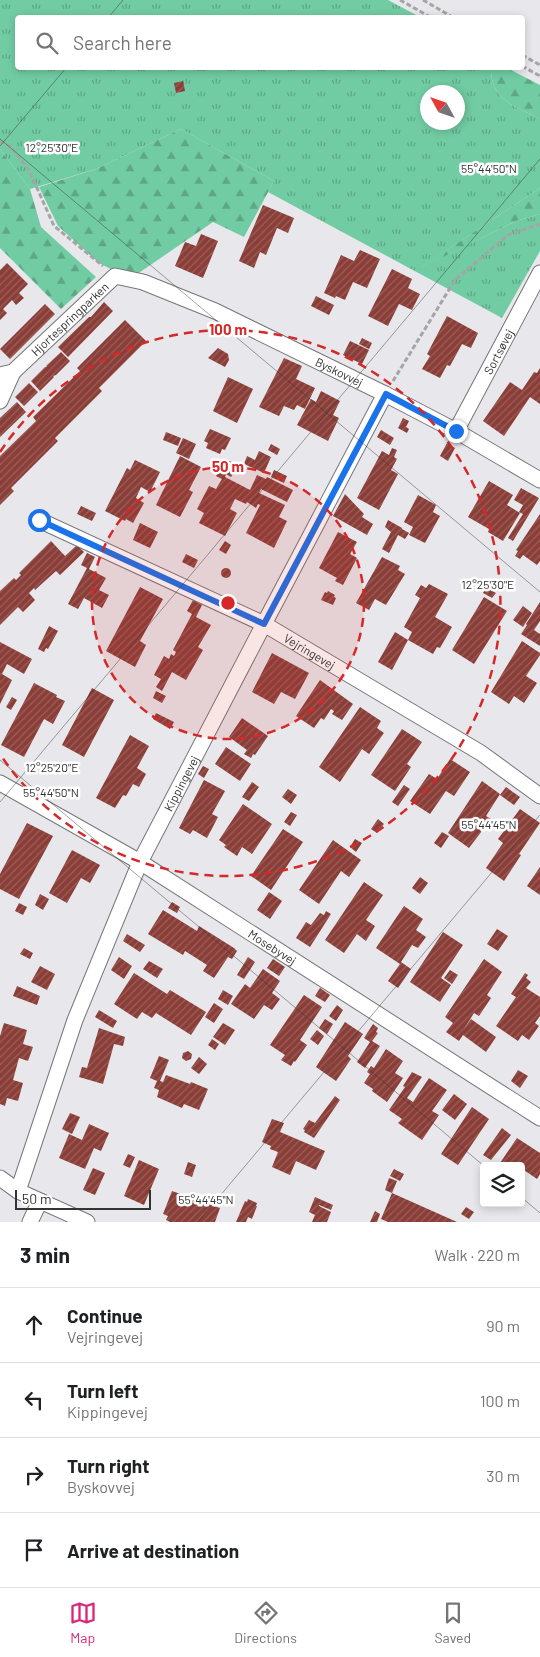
<!DOCTYPE html>
<meta charset="utf-8">
<style>
body{margin:0;font-family:Barlow,sans-serif;background:#f6f6f6;color:#202124}
.controls{position:absolute;right:15px;bottom:15px;display:grid;overflow:hidden;border-radius:5px;box-shadow:0 2px 8px #0003}
.controls button{width:45px;height:45px;display:grid;place-items:center;padding:0;border:0;border-bottom:1px solid #e0e0e0;background:#fff;color:#202124;font:25px sans-serif}
.compass{position:absolute;left:420px;top:85px;width:45px;height:45px;border-radius:50%;background:#fff;box-shadow:0 2px 8px #0003;rotate:310deg}
.scale{position:absolute;left:15px;bottom:12px;width:136px;box-sizing:border-box;padding-left:5px;border:2px solid #333334;border-top:0;font-size:14px;line-height:18px;white-space:nowrap;color:#333334;-webkit-text-stroke:4px #fff;paint-order:stroke}
.stop{position:absolute;width:15px;height:15px;margin:-11px;border:4px solid #1a73e8;border-radius:50%;background:#fff}
.stop.end{background:#1a73e8;border-color:#fff;box-shadow:0 1px 5px #0008}
.list{margin:0;padding:0;list-style:none}
h2{display:flex;justify-content:space-between;align-items:center;height:65px;margin:0;padding:0 20px;font-size:21px}
h2 small{font-size:16px;font-weight:400;color:#757577}
.list li{display:grid;grid-template-columns:32px 1fr auto;gap:15px;align-items:center;box-sizing:border-box;height:75px;padding:0 20px;border-top:1px solid #e0e0e0}
.list b{display:block;font-size:19px;white-space:nowrap}
.list p{margin:0;font-size:16px;white-space:nowrap;color:#757577}
.list em{font-size:16px;font-style:normal;color:#757577}
.icon{flex:none;width:28px;height:28px;fill:none;stroke:currentColor;stroke-width:2;stroke-linecap:round;stroke-linejoin:round}
.map{position:relative;flex:none;width:540px;height:1222px;overflow:hidden}
.search{position:absolute;background:#fff;box-shadow:0 2px 8px #0003;left:15px;right:15px;top:15px;height:55px;display:flex;align-items:center;gap:12px;box-sizing:border-box;padding:0 18px;border-radius:5px;color:#757577;font-size:19px}
.sheet{height:365px;background:#fff}
nav{display:flex;justify-content:space-around;align-items:center;box-sizing:border-box;height:70px;border-top:1px solid #e0e0e0;background:#fff;font-size:14px;color:#757577}
nav a{display:grid;justify-items:center;gap:2px}
nav .on{color:#db2777}
.map>svg:first-child{display:block}
</style>
<div class="map">
<svg width="540" height="1222" viewBox="0 0 540 1222">
<defs>
<pattern id="grass-tufts" width="24" height="20" patternUnits="userSpaceOnUse" patternTransform="scale(1.25)"><rect width="24" height="20" fill="#71cca3"/><path d="M3 7l-1-3M5 7V3M7 7l1-3M15 17l-1-3M17 17v-4M19 17l1-3" fill="none" stroke="#5da686"/></pattern>
<pattern id="forest-firs" width="22" height="20" patternUnits="userSpaceOnUse" patternTransform="scale(1.25)"><rect width="22" height="20" fill="#71cca3"/><path d="M5 1l3.5 6h-7zM16 11l3.5 6h-7z" fill="#5da686"/></pattern>
<pattern id="building-hatch" width="6" height="6" patternUnits="userSpaceOnUse" patternTransform="scale(1.25)"><rect width="6" height="6" fill="#8b3e38"/><path d="M-1 1l2-2M0 6l6-6M5 7l2-2" fill="none" stroke="#995f5a"/></pattern>
</defs>
<rect width="100%" height="100%" fill="#e8e7eb"/>
<path fill="url(#grass-tufts)" fill-rule="evenodd" d="M 0,0 L 388,0 L 420,17 L 18,18 L 18,68 L 491,68 C 491,101 515,106 540,119 L 540,188 L 420,268 L 516,221 L 540,214 L 540,251 L 502,318 L 268,192 L 274,181 L 181,129 L 96,169 L 30,189 L 0,149 ZM 428,92 L 458,92 L 458,122 L 428,122 Z"/>
<path fill="url(#forest-firs)" d="M 491,68 L 507,68 L 540,85 L 540,119 C 515,106 491,101 491,68 Z
M 181,129 L 274,181 L 244,237 L 213,222 L 130,279 L 99,263 L 58,226 L 39,187 L 96,169 Z
M 0,149 L 30,189 L 41,227 L 96,277 L 61,309 L 0,248 Z
M 540,188 L 540,214 L 516,221 L 415,271 Z"/>
<path fill="url(#building-hatch)" d="M 183,81 L 185,91 L 176,93 L 174,83 Z
M 263,205 L 294,218 L 288,233 L 277,228 L 266,255 L 260,252 L 254,268 L 239,261 Z
M 201,234 L 218,241 L 203,278 L 175,266 L 185,242 L 196,246 Z
M 360,250 L 380,259 L 367,288 L 353,282 L 345,300 L 336,296 L 335,298 L 324,293 L 341,255 L 354,261 Z
M 7,263 L 28,284 L 19,293 L 24,298 L 16,305 L 12,300 L 3,309 L 7,313 L 0,320 L 0,270 Z
M 392,269 L 412,279 L 408,288 L 420,294 L 412,310 L 399,304 L 388,326 L 368,316 Z
M 316,296 L 334,305 L 329,315 L 311,306 Z
M 104,302 L 113,311 L 68,357 L 58,347 L 89,317 L 91,317 Z
M 45,304 L 55,314 L 10,359 L 0,349 Z
M 447,316 L 478,333 L 471,348 L 462,344 L 450,366 L 447,365 L 440,378 L 422,369 L 430,356 L 427,354 Z
M 125,320 L 146,341 L 99,388 L 102,391 L 55,438 L 58,441 L 11,488 L 14,491 L 0,505 L 0,456 L 36,421 L 33,417 L 80,371 L 77,368 Z
M 362,338 L 372,343 L 369,349 L 359,344 Z
M 350,341 L 369,350 L 362,364 L 343,355 Z
M 218,348 L 228,354 L 229,360 L 225,367 L 208,358 Z
M 61,352 L 70,361 L 56,375 L 53,376 L 54,377 L 40,391 L 31,381 L 45,367 L 47,367 L 46,366 Z
M 284,358 L 302,366 L 296,379 L 315,388 L 305,409 L 297,405 L 294,410 L 284,406 L 279,416 L 259,407 Z
M 540,368 L 540,404 L 530,397 L 504,436 L 483,421 L 510,382 L 522,390 L 534,372 L 537,373 Z
M 228,377 L 253,389 L 237,423 L 213,411 Z
M 29,383 L 38,392 L 24,406 L 15,397 Z
M 321,391 L 340,401 L 333,415 L 339,418 L 328,441 L 297,425 L 311,399 L 316,402 Z
M 17,402 L 26,412 L 0,437 L 0,418 Z
M 403,418 L 409,421 L 406,427 L 409,429 L 407,433 L 398,428 Z
M 210,429 L 231,438 L 225,450 L 222,449 L 220,454 L 206,448 L 208,443 L 204,441 Z
M 381,430 L 394,438 L 390,445 L 377,437 Z
M 166,432 L 181,438 L 178,446 L 163,440 Z
M 183,438 L 196,444 L 189,459 L 176,453 Z
M 447,443 L 455,448 L 448,461 L 440,456 Z
M 271,444 L 280,449 L 277,455 L 268,450 Z
M 392,448 L 397,450 L 394,457 L 397,459 L 391,470 L 398,474 L 379,510 L 357,498 L 382,451 L 389,455 Z
M 259,451 L 271,457 L 264,473 L 244,464 L 247,456 L 255,460 Z
M 180,456 L 201,467 L 189,490 L 193,492 L 180,517 L 156,505 Z
M 225,459 L 238,465 L 231,477 L 226,474 L 225,477 L 250,490 L 257,475 L 266,479 L 267,477 L 293,490 L 287,502 L 261,489 L 259,493 L 285,505 L 279,517 L 287,521 L 274,548 L 246,533 L 260,505 L 258,504 L 256,508 L 247,502 L 246,504 L 235,499 L 230,509 L 237,513 L 225,536 L 199,523 L 204,513 L 197,509 L 209,486 L 216,489 L 222,479 L 216,476 Z
M 135,460 L 160,472 L 150,492 L 141,487 L 136,498 L 144,503 L 133,523 L 126,519 L 125,521 L 105,511 L 127,468 L 130,470 Z
M 274,470 L 287,476 L 284,483 L 271,477 Z
M 489,481 L 513,495 L 507,505 L 520,513 L 503,541 L 488,532 L 489,529 L 468,517 Z
M 521,488 L 539,498 L 513,541 L 508,538 L 523,514 L 519,512 L 523,505 L 514,500 Z
M 345,494 L 364,514 L 362,517 L 373,524 L 367,535 L 333,516 Z
M 418,495 L 436,505 L 433,512 L 440,516 L 425,543 L 409,535 L 413,527 L 404,522 Z
M 81,506 L 96,513 L 92,521 L 77,514 Z
M 540,514 L 540,561 L 537,565 L 523,555 L 520,559 L 515,556 L 518,551 L 516,550 Z
M 388,520 L 402,528 L 402,529 L 409,533 L 405,539 L 398,535 L 389,553 L 382,549 L 391,532 L 385,527 Z
M 140,523 L 158,532 L 150,548 L 133,540 Z
M 338,532 L 357,542 L 350,554 L 357,558 L 343,585 L 335,581 L 337,578 L 319,568 Z
M 51,541 L 65,556 L 77,545 L 84,552 L 60,575 L 56,571 L 35,590 L 34,588 L 29,593 L 35,600 L 23,612 L 18,607 L 0,625 L 0,591 L 14,578 L 16,580 L 21,575 L 19,573 Z
M 225,541 L 231,545 L 226,554 L 219,550 Z
M 87,553 L 95,557 L 89,569 L 106,578 L 99,590 L 109,595 L 102,608 L 84,598 L 78,609 L 68,604 L 87,568 L 81,565 Z
M 186,554 L 198,560 L 194,568 L 182,562 Z
M 382,557 L 400,566 L 398,570 L 405,574 L 386,605 L 375,599 L 369,610 L 356,603 Z
M221 573a5 5 0 1 1 10 0a5 5 0 1 1-10 0Z
M 429,584 L 448,594 L 435,617 L 452,627 L 440,648 L 437,647 L 433,654 L 408,640 L 392,670 L 378,662 L 395,632 L 408,640 L 412,632 L 404,627 L 420,598 L 415,595 L 421,585 L 426,588 Z
M 140,587 L 163,599 L 140,641 L 146,645 L 135,667 L 106,651 Z
M 486,587 L 496,593 L 492,598 L 483,593 Z
M 328,591 L 335,595 L 334,597 L 336,598 L 333,605 L 321,600 L 325,592 L 327,593 Z
M 484,597 L 507,611 L 474,664 L 452,650 Z
M 193,600 L 202,605 L 196,617 L 211,625 L 198,647 L 203,650 L 186,680 L 172,672 L 162,691 L 156,687 L 161,679 L 154,675 L 164,656 L 169,659 L 171,654 L 174,656 L 176,652 L 173,650 L 192,614 L 187,611 Z
M 540,602 L 540,621 L 534,630 L 540,634 L 540,646 L 521,634 L 527,625 L 526,624 Z
M 523,606 L 532,613 L 523,627 L 513,620 Z
M 49,626 L 58,631 L 48,649 L 46,648 L 44,652 L 38,649 Z
M 522,641 L 540,653 L 540,655 L 526,676 L 537,683 L 524,703 L 514,696 L 509,704 L 491,692 Z
M 0,642 L 32,659 L 24,674 L 7,664 L 2,674 L 12,680 L 0,704 Z
M 272,653 L 309,673 L 295,699 L 281,692 L 274,704 L 252,692 Z
M 320,680 L 353,704 L 342,720 L 332,714 L 334,711 L 331,709 L 324,720 L 321,718 L 314,728 L 296,716 Z
M 34,683 L 57,695 L 56,697 L 65,701 L 53,724 L 44,719 L 24,757 L 1,745 Z
M 92,688 L 114,700 L 84,757 L 62,745 Z
M 156,691 L 166,696 L 162,703 L 153,698 Z
M 12,697 L 17,700 L 11,710 L 6,707 Z
M 360,707 L 381,721 L 377,728 L 384,733 L 369,754 L 362,749 L 340,782 L 319,767 Z
M 156,713 L 174,722 L 170,729 L 153,719 Z
M 242,718 L 268,736 L 255,755 L 253,754 L 251,758 L 244,754 L 247,750 L 229,737 Z
M 402,729 L 422,742 L 407,764 L 411,767 L 395,791 L 371,775 Z
M 130,735 L 149,746 L 137,768 L 146,774 L 139,787 L 133,784 L 126,796 L 123,795 L 115,808 L 96,798 Z
M 226,747 L 251,764 L 240,781 L 215,764 Z
M 450,759 L 470,772 L 454,796 L 446,791 L 430,814 L 410,801 L 429,774 L 437,779 Z
M 203,766 L 209,769 L 204,778 L 198,774 Z
M 204,780 L 225,791 L 212,814 L 218,817 L 207,838 L 193,830 L 190,834 L 179,828 Z
M 482,781 L 500,794 L 486,816 L 491,819 L 469,848 L 448,833 Z
M 252,782 L 259,787 L 249,801 L 242,797 Z
M 404,785 L 410,789 L 398,806 L 392,802 Z
M 506,787 L 520,797 L 514,805 L 500,795 Z
M 288,789 L 297,795 L 291,804 L 282,797 Z
M 243,804 L 272,824 L 252,854 L 242,847 L 237,856 L 224,847 L 226,845 L 219,840 Z
M 520,809 L 540,823 L 519,854 L 521,855 L 504,881 L 486,868 L 503,843 L 498,839 Z
M 291,812 L 297,815 L 290,826 L 284,822 Z
M 378,819 L 384,824 L 377,833 L 371,829 Z
M 27,823 L 53,836 L 19,899 L 0,889 L 0,874 Z
M 283,829 L 303,842 L 271,890 L 251,876 Z
M 442,832 L 449,836 L 441,848 L 434,843 Z
M 355,839 L 362,843 L 356,852 L 350,847 Z
M 333,840 L 361,860 L 349,877 L 341,871 L 319,904 L 299,890 Z
M 72,850 L 100,865 L 90,883 L 81,878 L 67,903 L 49,893 Z
M 540,867 L 540,895 L 527,886 Z
M 420,877 L 428,883 L 420,894 L 412,888 Z
M 364,882 L 383,895 L 366,920 L 375,926 L 366,941 L 357,934 L 344,953 L 325,940 Z
M 269,892 L 282,901 L 270,919 L 257,910 Z
M 40,894 L 49,899 L 43,910 L 35,905 Z
M 172,902 L 180,907 L 177,913 L 168,908 Z
M 19,903 L 27,907 L 23,915 L 15,911 Z
M 404,906 L 423,919 L 416,930 L 426,937 L 418,948 L 412,945 L 401,962 L 411,969 L 398,988 L 388,981 L 400,964 L 376,948 Z
M 163,910 L 197,931 L 199,926 L 234,948 L 237,951 L 232,959 L 228,957 L 214,978 L 203,971 L 207,965 L 185,951 L 183,955 L 148,934 Z
M 326,911 L 331,914 L 310,947 L 296,938 L 306,922 L 311,925 L 320,913 L 324,915 Z
M 497,929 L 508,936 L 498,951 L 487,944 Z
M 443,932 L 463,945 L 441,978 L 451,985 L 440,1002 L 410,982 Z
M 127,934 L 145,945 L 140,952 L 123,941 Z
M 24,948 L 33,953 L 30,959 L 20,954 Z
M 119,957 L 132,966 L 124,979 L 111,970 Z
M 248,957 L 255,962 L 244,979 L 237,975 Z
M 273,959 L 285,967 L 279,976 L 267,968 Z
M 484,959 L 502,972 L 487,995 L 491,998 L 479,1016 L 474,1013 L 464,1029 L 471,1019 L 496,1037 L 486,1052 L 463,1035 L 459,1041 L 446,1032 L 453,1023 L 445,1017 Z
M 149,961 L 163,969 L 157,978 L 143,969 Z
M 40,966 L 55,974 L 47,990 L 31,982 Z
M 263,969 L 280,981 L 272,993 L 280,999 L 272,1010 L 264,1005 L 254,1019 L 231,1004 L 245,984 L 250,988 Z
M 450,970 L 458,975 L 452,984 L 444,978 Z
M 134,973 L 167,994 L 170,990 L 206,1012 L 191,1035 L 156,1013 L 152,1018 L 142,1012 L 137,1019 L 114,1004 Z
M 525,973 L 528,975 L 526,978 L 531,982 L 526,988 L 540,997 L 540,1016 L 535,1023 L 539,1026 L 529,1040 L 522,1035 L 518,1041 L 496,1026 L 516,997 L 511,994 Z
M 17,986 L 40,996 L 37,1005 L 13,996 Z
M 320,988 L 330,995 L 325,1002 L 315,996 Z
M 223,990 L 233,996 L 228,1005 L 218,999 Z
M 304,995 L 322,1007 L 300,1040 L 307,1045 L 295,1062 L 294,1061 L 291,1066 L 281,1060 L 285,1055 L 270,1045 Z
M 214,1003 L 223,1009 L 214,1023 L 205,1017 Z
M 337,1005 L 343,1010 L 336,1021 L 329,1016 Z
M 99,1010 L 117,1021 L 113,1028 L 95,1017 Z
M 325,1019 L 333,1024 L 327,1034 L 319,1028 Z
M 345,1022 L 363,1034 L 348,1056 L 351,1059 L 336,1081 L 316,1067 Z
M 4,1023 L 27,1030 L 23,1044 L 33,1047 L 28,1061 L 19,1058 L 13,1080 L 23,1083 L 18,1101 L 7,1098 L 5,1106 L 0,1104 L 0,1036 Z
M 223,1023 L 235,1030 L 225,1045 L 213,1037 Z
M 373,1024 L 378,1028 L 376,1032 L 378,1033 L 372,1041 L 380,1046 L 365,1068 L 357,1062 L 370,1042 L 364,1038 Z
M 99,1028 L 125,1037 L 123,1046 L 114,1044 L 103,1084 L 79,1077 L 82,1067 L 87,1068 Z
M 317,1030 L 324,1036 L 318,1045 L 310,1039 Z
M 212,1039 L 219,1044 L 215,1050 L 208,1045 Z
M 386,1049 L 403,1061 L 395,1073 L 403,1078 L 387,1102 L 372,1091 L 373,1089 L 364,1083 L 370,1074 L 367,1072 L 371,1066 L 374,1068 Z
M 188,1051 L 192,1054 L 191,1059 L 186,1061 L 182,1058 L 183,1053 Z
M 159,1056 L 169,1060 L 160,1081 L 163,1082 L 166,1075 L 190,1084 L 191,1082 L 208,1089 L 199,1110 L 184,1104 L 182,1108 L 157,1097 L 159,1090 L 154,1088 L 157,1081 L 150,1078 Z
M 199,1057 L 207,1064 L 199,1074 L 191,1068 Z
M 518,1070 L 528,1076 L 520,1088 L 511,1081 Z
M 412,1072 L 422,1077 L 407,1098 L 413,1102 L 429,1078 L 447,1090 L 432,1111 L 439,1115 L 422,1140 L 398,1123 L 402,1119 L 389,1110 L 405,1087 L 403,1086 Z
M 454,1094 L 467,1104 L 455,1120 L 442,1110 Z
M 335,1096 L 340,1100 L 314,1138 L 304,1132 L 305,1130 L 303,1129 L 309,1120 L 315,1123 Z
M 472,1107 L 489,1119 L 458,1165 L 441,1154 Z
M 70,1113 L 80,1117 L 72,1134 L 62,1129 Z
M 272,1119 L 284,1123 L 280,1132 L 325,1151 L 316,1170 L 296,1161 L 290,1175 L 272,1167 L 278,1152 L 270,1149 L 271,1146 L 262,1142 Z
M 89,1124 L 109,1133 L 101,1151 L 94,1148 L 85,1169 L 59,1158 L 69,1134 L 82,1140 Z
M 502,1128 L 511,1135 L 491,1160 L 483,1155 Z
M 517,1138 L 540,1153 L 540,1174 L 537,1179 L 521,1168 L 521,1166 L 498,1166 Z
M 128,1154 L 135,1157 L 130,1168 L 123,1165 Z
M 139,1160 L 159,1169 L 144,1205 L 124,1196 Z
M 188,1162 L 196,1165 L 192,1177 L 184,1174 Z
M 93,1168 L 105,1173 L 95,1195 L 83,1190 Z
M 394,1169 L 404,1174 L 400,1181 L 390,1176 Z
M 389,1178 L 397,1181 L 392,1193 L 385,1190 Z
M 172,1191 L 220,1208 L 215,1222 L 170,1222 L 166,1220 L 168,1216 L 163,1214 Z
M 392,1193 L 457,1222 L 388,1222 L 381,1219 Z
M 315,1197 L 333,1205 L 331,1210 L 319,1205 L 319,1206 L 331,1212 L 327,1222 L 312,1222 L 315,1215 L 309,1212 Z
M 248,1199 L 257,1203 L 256,1206 L 257,1206 L 252,1219 L 248,1217 L 246,1222 L 236,1222 L 245,1201 L 247,1202 Z
M 466,1207 L 474,1212 L 469,1219 L 461,1214 Z
M 375,1211 L 380,1214 L 377,1222 L 370,1222 Z"/>
<g fill="none" stroke-linecap="round" stroke-linejoin="round">
<defs>
<g id="street">
<path id="s1" d="M 0,375 L 13,372 L 115,276 L 143,282 L 215,311 L 385,394 L 456,431 L 540,480"/>
<path d="M 0,401 L 13,372"/>
<path id="s2" d="M 456,431 L 540,273"/>
<path id="s3" d="M 39,520 L 264,624 L 481,753 L 540,796"/>
<path id="s4" d="M 0,783 L 140,862 L 540,1118"/>
<path d="M 0,1178 L 18,1191 L 87,1222"/>
<path id="s5" d="M 18,1191 L 75,1020 L 140,862 L 264,624 L 385,394"/>
<path d="M 30,1222 L 40,1201"/>
</g>
</defs>
<use href="#street" stroke="#77777a" stroke-width="17"/>
<path stroke="#a5a5a8" stroke-width="3" stroke-dasharray="5 2.5" stroke-linecap="butt" d="M 400,0 L 432,18
M 423,0 L 454,18
M 522,55 L 540,65
M 522,66 L 540,76
M 0,141 L 10,146 L 29,170 L 54,226 L 103,266
M 393,381 L 455,280 L 508,235 L 540,224"/>
<use href="#street" stroke="#fff" stroke-width="15"/>
</g>
<g fill="none" stroke-linecap="round" stroke-linejoin="round">
<path stroke="#1a73e8" stroke-width="6" d="M 39,520 L 264,624 L 386,394 L 456,431"/>
</g>
<path fill="none" stroke="#333334" stroke-width="1" stroke-opacity="0.45" d="M 108,18 L 123,0M 0,139 L 540,592M 0,146 L 66,68M 0,760 L 484,1166M 0,802 L 540,159M 521,1197 L 540,1213M 198,1222 L 540,815"/>
<circle cx="228" cy="603" r="136" fill="#d62828" fill-opacity=".12"/>
<g fill="none" stroke="#d62828" stroke-width="2.5" stroke-dasharray="9 6">
<circle cx="228" cy="603" r="136"/>
<path d="M0 452A273 273 0 1 1 0 754"/>
</g>
<g text-anchor="middle" dominant-baseline="central" stroke-width="5" stroke-linejoin="round" paint-order="stroke">
<g font-size="12" fill="#333334" stroke="#fff">
<text stroke="none"><textPath href="#s1" startOffset="91">Hjortespringparken</textPath></text>
<text stroke="none"><textPath href="#s2" startOffset="90">Sortsøvej</textPath></text>
<text stroke="none"><textPath href="#s1" startOffset="398">Byskovvej</textPath></text>
<text stroke="none"><textPath href="#s3" startOffset="301">Vejringevej</textPath></text>
<text stroke="none"><textPath href="#s5" startOffset="440">Kippingevej</textPath></text>
<text stroke="none"><textPath href="#s4" startOffset="318">Mosebyvej</textPath></text>
</g>
</g>
<g font-size="12" text-anchor="middle" fill="#333334" stroke="#fff" stroke-width="5" stroke-linejoin="round" paint-order="stroke">
<text x="52" y="152">12°25'30"E</text>
<text x="489" y="173">55°44'50"N</text>
<text x="488" y="589">12°25'30"E</text>
<text x="52" y="772">12°25'20"E</text>
<text x="51" y="797">55°44'50"N</text>
<text x="489" y="829">55°44'45"N</text>
<text x="206" y="1204">55°44'45"N</text>
</g>
<circle cx="228" cy="603" r="8" fill="#d62828" stroke="#fff" stroke-width="2.5"/>
<g font-size="15" text-anchor="middle" font-weight="bold" fill="#d62828" stroke="#fff" stroke-width="5" stroke-linejoin="round" paint-order="stroke">
<text x="228" y="335">100 m</text>
<text x="228" y="472">50 m</text>
</g>
</svg>
<div class="controls">
<button><svg class="icon" aria-label="layers" viewBox="0 0 24 24"><path d="M12 4l9 5-9 5-9-5zM3 14l9 5 9-5"/></svg></button>
</div>
<svg class="compass" viewBox="-18 -18 36 36"><path d="M0-13l5 13h-10z" fill="#e53935"/><path d="M0 13l5-13h-10z" fill="#757577"/></svg>
<div class="scale">50 m</div>
<div class="stop" style="left:39px;top:520px"></div>
<div class="stop end" style="left:456px;top:431px"></div>
<div class="search"><svg class="icon" aria-label="search" viewBox="0 0 24 24"><circle cx="10" cy="10" r="6"/><path d="M15 15l6 6"/></svg>Search here</div>
</div>
<section class="sheet">
<h2>3 min<small>Walk · 220 m</small></h2>
<ul class="list">
<li><svg class="icon" aria-label="ahead" viewBox="0 0 24 24"><path d="M12 20V5M6 11l6-6 6 6"/></svg><div><b>Continue</b><p>Vejringevej</p></div><em>90 m</em></li>
<li><svg class="icon" aria-label="left" viewBox="0 0 24 24"><path d="M17 20v-9H6M10 6l-5 5 5 5"/></svg><div><b>Turn left</b><p>Kippingevej</p></div><em>100 m</em></li>
<li><svg class="icon" aria-label="right" viewBox="0 0 24 24"><path d="M7 20v-9h11M14 6l5 5-5 5"/></svg><div><b>Turn right</b><p>Byskovvej</p></div><em>30 m</em></li>
<li><svg class="icon" aria-label="arrive" viewBox="0 0 24 24"><path d="M6 21V4h12l-3 4 3 4H6"/></svg><div><b>Arrive at destination</b></div></li>
</ul>
</section>
<nav>
<a class="on"><svg class="icon" aria-label="map" viewBox="0 0 24 24"><path d="M3 6l6-2 6 2 6-2v14l-6 2-6-2-6 2zM9 4v14M15 6v14"/></svg>Map</a>
<a><svg class="icon" aria-label="directions" viewBox="0 0 24 24"><path d="M12 3l9 9-9 9-9-9zM9 14v-3h6M13 9l2 2-2 2"/></svg>Directions</a>
<a><svg class="icon" aria-label="saved" viewBox="0 0 24 24"><path d="M7 4h10v16l-5-4-5 4z"/></svg>Saved</a>
</nav>
